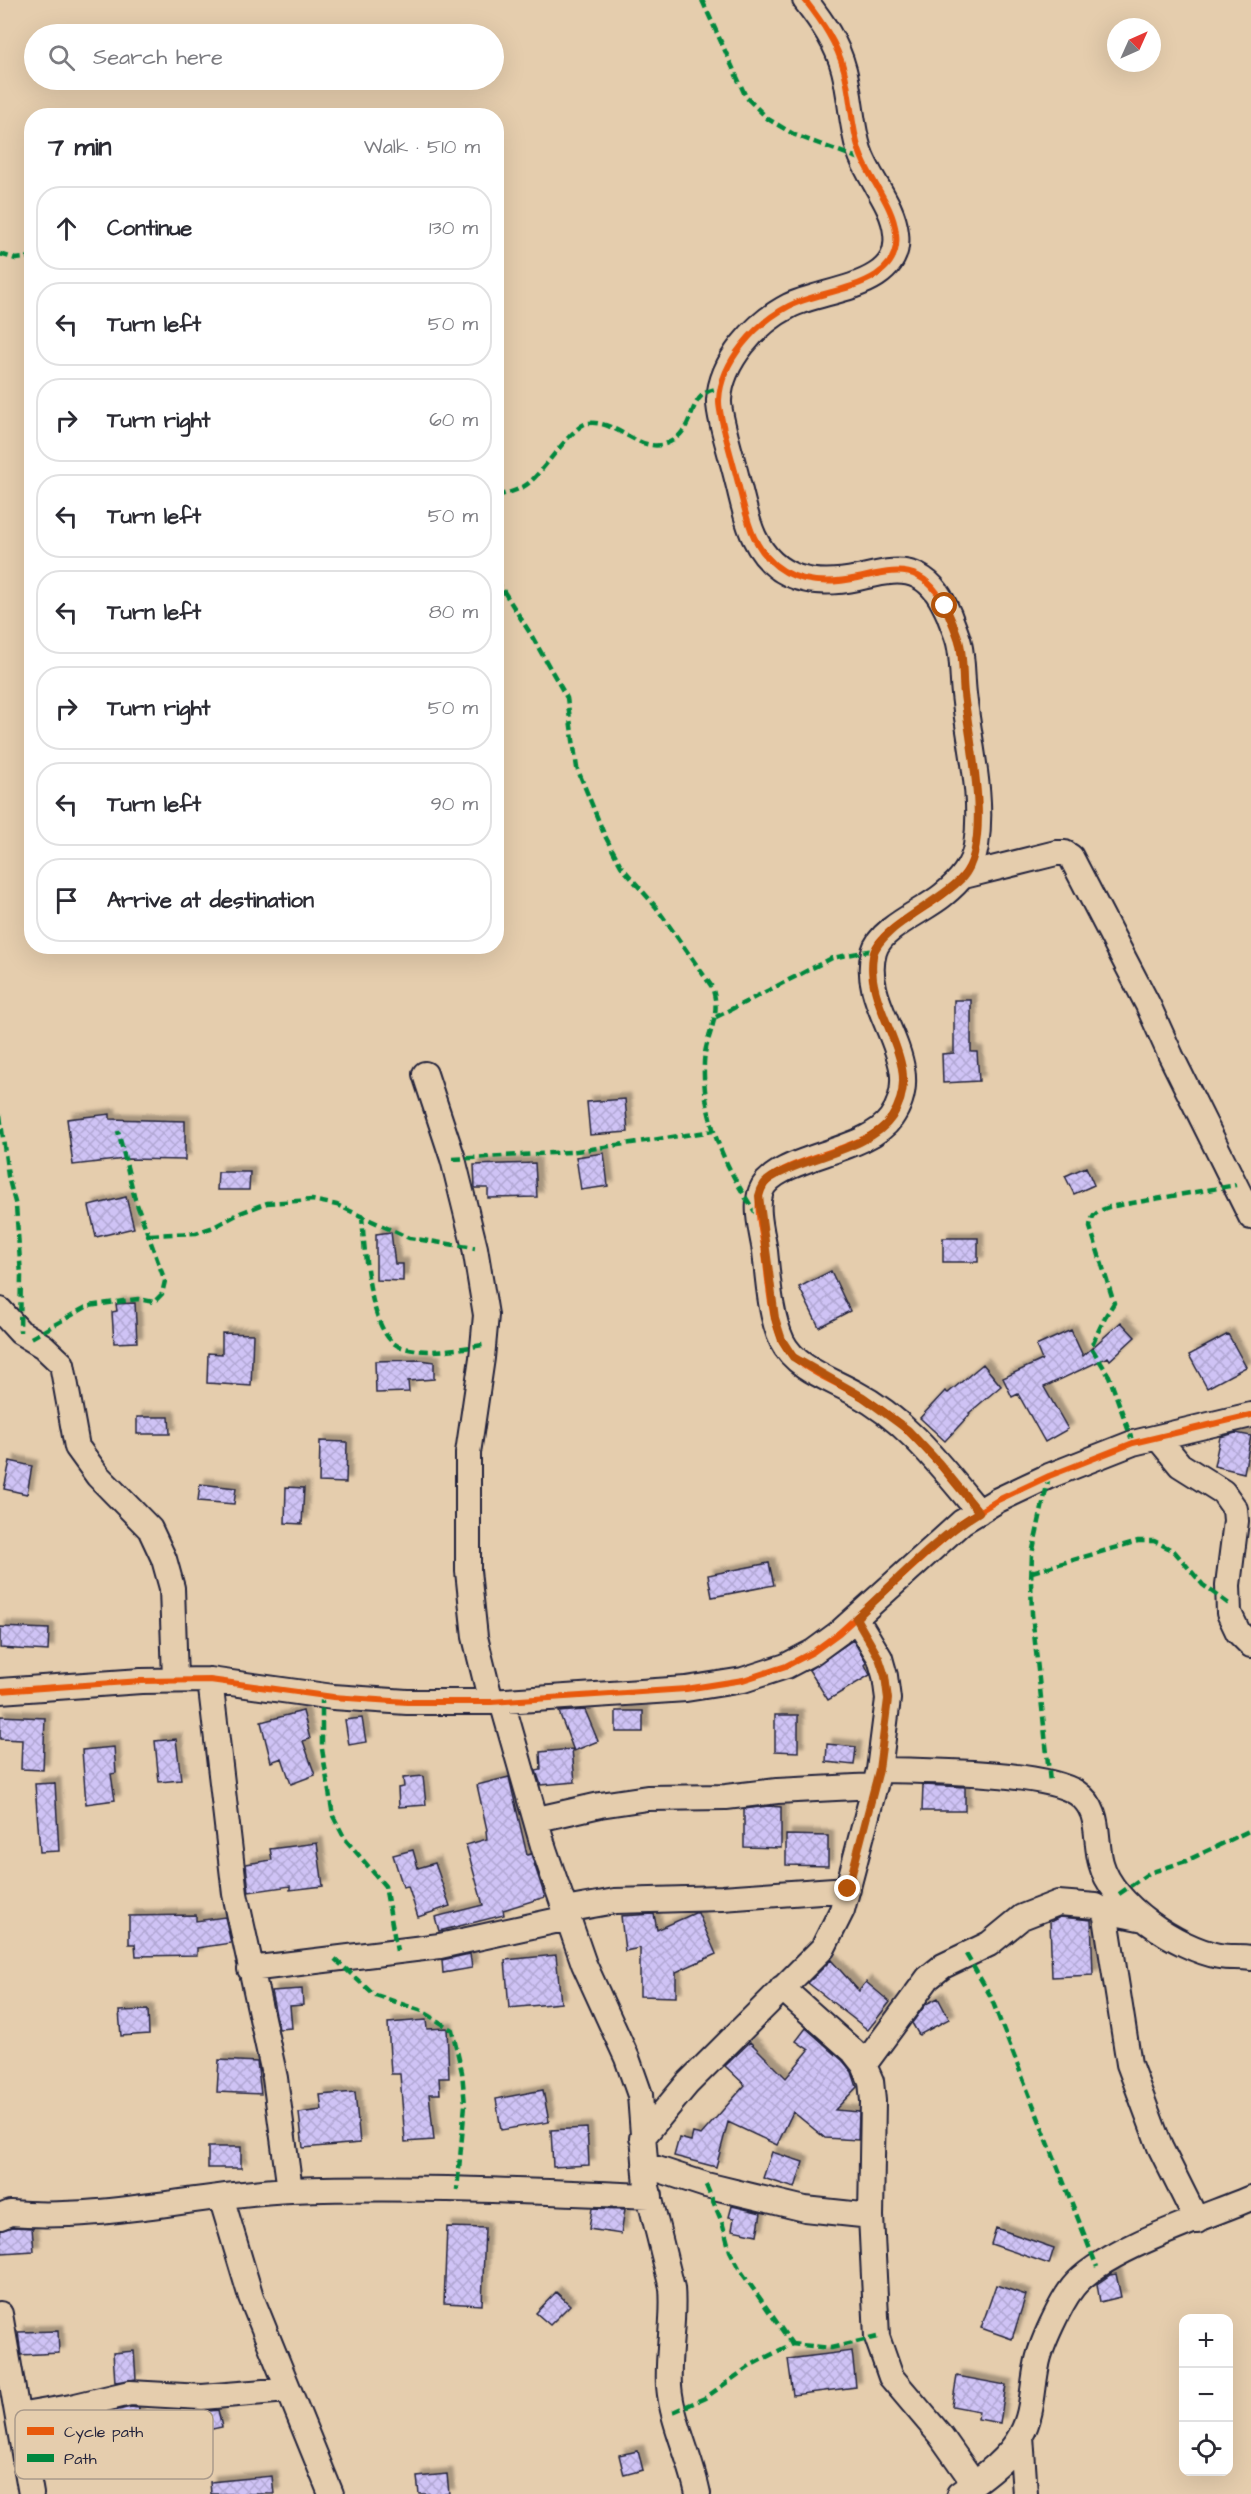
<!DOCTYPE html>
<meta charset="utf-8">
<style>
body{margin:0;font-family:"Architects Daughter",sans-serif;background:#f7f7f7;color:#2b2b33}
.controls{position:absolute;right:18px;bottom:18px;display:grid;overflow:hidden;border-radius:12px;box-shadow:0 6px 24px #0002}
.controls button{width:54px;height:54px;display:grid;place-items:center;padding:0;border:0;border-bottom:2px solid #e1e1e2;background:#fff;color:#2b2b33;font:30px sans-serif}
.compass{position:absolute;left:1107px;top:18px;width:54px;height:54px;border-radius:50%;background:#fff;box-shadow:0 6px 24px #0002;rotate:45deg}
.stop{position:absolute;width:18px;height:18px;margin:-14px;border:4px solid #b45309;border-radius:50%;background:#fff}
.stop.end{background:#b45309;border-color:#fff;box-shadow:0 2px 6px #0008}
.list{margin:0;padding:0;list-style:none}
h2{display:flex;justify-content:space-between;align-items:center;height:78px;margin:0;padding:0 24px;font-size:26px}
h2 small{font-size:20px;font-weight:400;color:#7c7c81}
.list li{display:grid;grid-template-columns:39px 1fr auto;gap:18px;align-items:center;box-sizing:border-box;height:84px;margin:0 12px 12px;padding:0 12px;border:2px solid #e1e1e2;border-radius:24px}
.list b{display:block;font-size:22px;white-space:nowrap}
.list em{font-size:20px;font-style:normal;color:#7c7c81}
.icon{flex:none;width:33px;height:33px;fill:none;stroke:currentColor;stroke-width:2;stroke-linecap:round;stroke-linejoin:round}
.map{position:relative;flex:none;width:1251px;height:2494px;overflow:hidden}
.search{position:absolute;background:#fff;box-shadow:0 6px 24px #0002;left:24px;top:24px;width:480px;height:66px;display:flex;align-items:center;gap:15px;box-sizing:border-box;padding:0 21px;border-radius:33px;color:#7c7c81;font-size:22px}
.panel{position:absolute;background:#fff;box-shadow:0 6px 24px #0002;left:24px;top:108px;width:480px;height:846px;border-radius:24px}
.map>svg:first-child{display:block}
</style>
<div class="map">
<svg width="1251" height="2494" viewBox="0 0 1251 2494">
<defs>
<pattern id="building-cross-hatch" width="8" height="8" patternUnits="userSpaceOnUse" patternTransform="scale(1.5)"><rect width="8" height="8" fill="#cfc3f5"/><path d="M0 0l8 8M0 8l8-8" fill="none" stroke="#b1a7d3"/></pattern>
<filter id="shadow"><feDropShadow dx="5.5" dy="-5.5" stdDeviation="1.5" flood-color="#0004"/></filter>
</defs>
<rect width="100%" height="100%" fill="#e5cdad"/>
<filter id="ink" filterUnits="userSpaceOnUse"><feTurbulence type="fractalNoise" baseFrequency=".0167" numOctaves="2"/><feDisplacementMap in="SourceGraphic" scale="12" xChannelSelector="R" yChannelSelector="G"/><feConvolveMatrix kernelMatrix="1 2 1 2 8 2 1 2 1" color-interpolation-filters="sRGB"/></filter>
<g filter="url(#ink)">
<path fill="url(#building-cross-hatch)" stroke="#22223b" stroke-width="1.5" filter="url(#shadow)" d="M 954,1000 L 971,1000 L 971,1052 L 977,1052 L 979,1081 L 943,1083 L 942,1054 L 954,1053 Z
M 625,1099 L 628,1132 L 590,1135 L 587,1102 Z
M 110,1114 L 110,1119 L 185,1121 L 185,1160 L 125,1159 L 73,1165 L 67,1119 Z
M 604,1153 L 608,1186 L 581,1190 L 576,1157 Z
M 535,1163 L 537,1197 L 488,1198 L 488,1188 L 475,1188 L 474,1165 Z
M 1086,1167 L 1094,1185 L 1074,1194 L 1065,1176 Z
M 218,1172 L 250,1172 L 249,1190 L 217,1190 Z
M 126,1197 L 134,1228 L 96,1237 L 89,1206 Z
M 391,1232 L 395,1264 L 403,1264 L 403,1281 L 376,1280 L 376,1234 Z
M 943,1238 L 978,1238 L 978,1262 L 943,1262 Z
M 831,1271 L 850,1311 L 819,1327 L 799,1287 Z
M 135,1303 L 137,1342 L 114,1343 L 112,1312 L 117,1311 L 116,1304 Z
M 1121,1322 L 1135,1337 L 1110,1360 L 1108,1357 L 1044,1387 L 1068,1429 L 1045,1442 L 1018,1394 L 1012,1397 L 1003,1378 L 1042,1360 L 1036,1346 L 1071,1330 L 1083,1356 Z
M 222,1333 L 253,1334 L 251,1386 L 207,1383 L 208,1353 L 222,1354 Z
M 1228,1334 L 1246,1367 L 1207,1388 L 1189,1355 Z
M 421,1360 L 434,1362 L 434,1379 L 408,1381 L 409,1392 L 376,1393 L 375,1361 Z
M 983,1364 L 1001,1386 L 969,1413 L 970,1414 L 945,1441 L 920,1418 L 945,1391 L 948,1393 Z
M 137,1417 L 169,1417 L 170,1434 L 137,1434 Z
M 1236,1433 L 1251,1436 L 1244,1473 L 1214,1466 L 1220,1437 Z
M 320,1441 L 347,1442 L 346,1483 L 319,1482 Z
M 10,1461 L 32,1466 L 27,1494 L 4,1489 Z
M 200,1484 L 236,1488 L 234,1504 L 198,1501 Z
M 286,1487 L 304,1488 L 302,1524 L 285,1523 Z
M 769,1563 L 774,1585 L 712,1597 L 708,1575 Z
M 0,1627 L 49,1629 L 48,1651 L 0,1648 Z
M 853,1640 L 867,1663 L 865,1665 L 870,1675 L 828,1700 L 809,1670 Z
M 585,1710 L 598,1741 L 574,1751 L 559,1712 Z
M 303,1711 L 310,1739 L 303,1741 L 315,1775 L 291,1784 L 282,1758 L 271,1762 L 261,1722 Z
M 616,1711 L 643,1711 L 643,1732 L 616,1732 Z
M 775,1715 L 798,1715 L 798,1752 L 775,1751 Z
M 0,1716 L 45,1718 L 43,1770 L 21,1769 L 22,1740 L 0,1739 Z
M 362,1718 L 366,1742 L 349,1745 L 345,1720 Z
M 176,1739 L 181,1780 L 159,1782 L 155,1741 Z
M 827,1744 L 856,1747 L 854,1765 L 826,1762 Z
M 114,1747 L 116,1773 L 111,1774 L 115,1800 L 86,1804 L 82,1750 Z
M 572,1749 L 575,1782 L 541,1785 L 536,1771 L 541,1770 L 540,1752 Z
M 423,1776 L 426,1805 L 399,1807 L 398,1788 L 404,1787 L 403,1778 Z
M 509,1777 L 527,1855 L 531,1854 L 545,1897 L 503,1910 L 504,1915 L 439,1931 L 435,1917 L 483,1905 L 466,1845 L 487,1839 L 486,1831 L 487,1830 L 477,1785 Z
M 55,1783 L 59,1851 L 40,1852 L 35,1784 Z
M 923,1785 L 965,1787 L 965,1811 L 922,1811 Z
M 768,1806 L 781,1807 L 781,1848 L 744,1847 L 744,1809 Z
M 786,1835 L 828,1836 L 828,1866 L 786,1865 Z
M 317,1843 L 323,1886 L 290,1890 L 290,1886 L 249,1892 L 246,1864 L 272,1860 L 270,1849 Z
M 413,1850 L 418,1868 L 435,1863 L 450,1906 L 418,1917 L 408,1886 L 403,1887 L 393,1855 Z
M 695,1913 L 698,1913 L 716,1954 L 676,1972 L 676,1997 L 640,1996 L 640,1948 L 625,1951 L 621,1916 L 654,1914 L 657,1930 Z
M 196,1915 L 196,1921 L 225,1917 L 231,1943 L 197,1948 L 197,1955 L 136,1956 L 135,1944 L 129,1944 L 129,1916 Z
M 1060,1917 L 1091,1920 L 1093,1975 L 1052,1977 L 1050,1922 Z
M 470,1954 L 472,1968 L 443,1973 L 442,1960 Z
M 556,1955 L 561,2003 L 509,2008 L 505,1960 Z
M 831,1960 L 859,1991 L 866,1982 L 890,2002 L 868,2030 L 808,1983 Z
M 302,1989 L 303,2005 L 290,2006 L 292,2028 L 279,2029 L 271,1991 Z
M 938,1998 L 949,2019 L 919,2035 L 912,2023 L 926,2004 Z
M 148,2010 L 149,2034 L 121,2036 L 119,2011 Z
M 426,2020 L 427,2029 L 447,2028 L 449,2078 L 439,2078 L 440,2094 L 429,2094 L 434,2140 L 405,2142 L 400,2074 L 391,2074 L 388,2023 Z
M 806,2028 L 843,2061 L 852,2072 L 857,2087 L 835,2110 L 859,2112 L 858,2140 L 825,2138 L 793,2112 L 777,2145 L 728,2122 L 716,2167 L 674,2156 L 679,2138 L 691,2141 L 693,2133 L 701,2135 L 745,2085 L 725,2066 L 750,2042 L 786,2078 L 809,2050 L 796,2041 Z
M 219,2060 L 257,2062 L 261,2094 L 217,2092 Z
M 543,2090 L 549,2122 L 501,2130 L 496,2099 Z
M 355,2092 L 360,2143 L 303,2148 L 299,2113 L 322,2110 L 320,2095 Z
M 587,2128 L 589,2165 L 553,2167 L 551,2130 Z
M 208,2147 L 241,2147 L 241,2168 L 208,2168 Z
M 772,2152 L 803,2162 L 795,2188 L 763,2178 Z
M 732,2206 L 761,2213 L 757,2235 L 732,2230 L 734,2218 L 729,2217 Z
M 592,2208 L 625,2209 L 621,2234 L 589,2229 Z
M 12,2227 L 32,2228 L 34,2251 L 2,2253 L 0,2231 Z
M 447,2227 L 485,2228 L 482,2305 L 444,2303 Z
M 996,2228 L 1054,2248 L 1049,2264 L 991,2244 Z
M 1116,2274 L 1121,2297 L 1100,2302 L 1097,2284 L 1110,2275 Z
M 996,2285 L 1026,2295 L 1012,2339 L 981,2328 Z
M 556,2292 L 570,2305 L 550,2325 L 536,2313 Z
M 58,2331 L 59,2353 L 21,2355 L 18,2332 Z
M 134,2351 L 136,2379 L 115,2382 L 113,2353 Z
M 852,2351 L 856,2387 L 793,2395 L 788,2359 Z
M 957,2376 L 1006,2385 L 1000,2423 L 978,2419 L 979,2411 L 952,2406 Z
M 131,2407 L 139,2408 L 137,2431 L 109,2427 L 71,2435 L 68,2422 Z
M 218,2410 L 222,2427 L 188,2434 L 184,2414 Z
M 638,2451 L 643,2470 L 624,2475 L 619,2455 Z
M 447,2474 L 449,2494 L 419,2494 L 417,2477 Z
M 272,2476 L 274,2494 L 211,2494 L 210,2482 Z"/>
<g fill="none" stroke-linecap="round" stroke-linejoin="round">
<defs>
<path id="minor" d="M 805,0 C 822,22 837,43 844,70 C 851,97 851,124 859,150 C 868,179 893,203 896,233 C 903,289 824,288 789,306 C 756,323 721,361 719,400 C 718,415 733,461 737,479 C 742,498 746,520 754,537 C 775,581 815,587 858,578 C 877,574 900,567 918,576 C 934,584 942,599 949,615 C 952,624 957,634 959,643 C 963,660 962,677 964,694 C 969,743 984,796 976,846 C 973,867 959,882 943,895 C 924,911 880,928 874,952 C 858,1009 931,1061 891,1118 C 866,1154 774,1156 761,1191 C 755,1208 762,1233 765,1251 C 768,1279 770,1315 782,1341 C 795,1368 830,1379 855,1393 C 907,1420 942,1468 979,1512
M 964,876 L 1056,853 L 1065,853 L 1071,857 L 1148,1005 L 1171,1056 L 1251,1217
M 425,1074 L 453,1159 L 475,1248 L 486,1315 L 482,1358 L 468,1453 L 468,1571 L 475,1637 L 491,1702
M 0,1310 L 20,1332 L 43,1346 L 62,1364 L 77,1447 L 98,1476 L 150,1529 L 164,1559 L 172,1588 L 175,1679
M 1158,1438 L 1180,1465 L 1223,1492 L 1235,1509 L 1236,1521 L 1228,1585 L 1229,1613 L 1238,1632 L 1251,1645
M 210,1680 L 235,1894 L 275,2078 L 290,2190
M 0,1691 L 141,1681 L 210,1680 L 333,1697 L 407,1702 L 491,1702 L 686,1689 L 743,1680 L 786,1666 L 813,1652 L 839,1633 L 962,1522 L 998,1500 L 1049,1476 L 1133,1443 L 1251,1415
M 502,1702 L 544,1849 L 584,1964 L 627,2058 L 640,2095 L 647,2187 L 672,2288 C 675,2321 667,2353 669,2386 C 672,2423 691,2458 698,2494
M 879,1770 C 922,1771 1044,1771 1077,1793 C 1102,1810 1094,1838 1101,1863 C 1112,1905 1179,1949 1219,1956 C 1230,1958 1240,1956 1251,1958
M 538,1819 L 600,1805 L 647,1798 L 726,1797 L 777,1791 L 875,1786
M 565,1910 L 615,1901 L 722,1898 L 848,1889
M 1105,1911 L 1129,2064 L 1160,2147 L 1197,2221
M 250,1969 L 440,1946 L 568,1918
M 782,1988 L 853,2051 L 864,2065 L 871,2081 L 873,2101 L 871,2216 L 877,2337 L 891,2377 L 941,2436 L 974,2483
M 864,2065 L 928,1978 L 943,1966 L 989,1944 L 1022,1917 L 1058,1903 L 1096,1906 L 1105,1911 L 1144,1919
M 642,2138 L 687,2084 L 823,1948 L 842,1910 L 879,1770 L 888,1699 L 885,1676 L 880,1658 L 856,1618
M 645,2165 L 706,2185 L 805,2209 L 871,2216
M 221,2197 L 251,2297 L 331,2494
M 0,2217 L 10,2213 C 104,2221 197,2194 291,2190 C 410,2186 531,2191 650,2196
M 0,2314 L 31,2494
M 18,2416 L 71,2407 L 130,2393 L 202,2397 L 288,2390
M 1021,2436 L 1025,2494
M 959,2494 C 981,2478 1008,2460 1021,2435 C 1033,2414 1032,2388 1037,2365 C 1040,2346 1061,2302 1073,2287 C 1102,2250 1206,2217 1251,2198"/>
</defs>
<use href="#minor" stroke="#22223b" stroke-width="28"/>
<use href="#minor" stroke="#e5cdad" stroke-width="24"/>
<path stroke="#00873e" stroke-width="4.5" stroke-dasharray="9 4.5" stroke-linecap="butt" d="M 702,0 L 746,97 L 768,119 L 795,135 L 863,160
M 0,254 L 16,259 L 32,257
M 496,496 C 508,493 521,490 530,482 C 545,469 573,425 588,423 C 619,419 644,461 675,439 C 698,422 686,391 722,388
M 496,579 L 530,633 L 567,698 L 577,768 L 604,834 L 621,866 L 656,907 L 712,987 C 723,1018 705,1034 704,1063 C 702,1120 726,1169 757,1215
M 716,1017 L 832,958 L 874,950
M 0,1115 L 8,1176 L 16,1206 L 21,1275 L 20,1332
M 453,1159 L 570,1152 L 713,1131
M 362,1215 C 364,1245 369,1338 401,1347 C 427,1355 457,1349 483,1345
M 150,1235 L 196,1233 L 214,1227 L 240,1213 L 267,1203 L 312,1200 L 337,1205 L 409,1238 L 475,1248
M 31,1338 L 88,1306 L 138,1299 L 154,1302 L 162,1294 L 165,1281 L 135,1199 L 118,1131
M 1133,1443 L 1109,1376 L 1091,1347 L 1105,1317 L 1114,1303 L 1090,1227 C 1091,1214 1098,1211 1109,1207 L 1236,1185
M 1049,1476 L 1032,1554 L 1031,1582 L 1032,1614 L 1050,1782
M 1032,1572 L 1138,1541 L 1154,1541 L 1174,1551 L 1203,1585 L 1229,1604
M 322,1695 L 322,1749 L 333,1816 L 345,1839 L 385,1886 L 397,1951
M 1119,1894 L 1149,1873 L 1186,1861 L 1251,1830
M 966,1954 L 990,1995 L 1097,2267
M 335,1959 L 373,1994 L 422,2011 L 452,2030 L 462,2072 L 465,2105 L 457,2190
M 706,2185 L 722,2222 L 730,2251 L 740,2270 L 792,2344
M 673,2412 L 705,2398 L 753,2364 L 792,2344 L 831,2348 L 877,2337"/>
<defs>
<path id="cycleway" d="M 805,0 C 822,22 837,43 844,70 C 851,97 851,124 859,150 C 868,179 893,203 896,233 C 903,289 824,288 789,306 C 756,323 721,361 719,400 C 718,415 733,461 737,479 C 742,498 746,520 754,537 C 775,581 815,587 858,578 C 877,574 900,567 918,576 C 934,584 942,599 949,615 C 952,624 957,634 959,643 C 963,660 962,677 964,694 C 969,743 984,796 976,846 C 973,867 959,882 943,895 C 924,911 880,928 874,952 C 858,1009 931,1061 891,1118 C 866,1154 774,1156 761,1191 C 755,1208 762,1233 765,1251 C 768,1279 770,1315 782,1341 C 795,1368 830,1379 855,1393 C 907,1420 942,1468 979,1512
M 0,1691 L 141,1681 L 210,1680 L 333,1697 L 407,1702 L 491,1702 L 686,1689 L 743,1680 L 786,1666 L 813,1652 L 839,1633 L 962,1522 L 998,1500 L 1049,1476 L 1133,1443 L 1251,1415"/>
</defs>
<use href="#cycleway" stroke="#e5cdad" stroke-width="10"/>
<use href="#cycleway" stroke="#e8590c" stroke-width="6"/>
</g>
</g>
<g fill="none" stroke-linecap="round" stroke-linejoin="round" filter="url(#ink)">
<path stroke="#b45309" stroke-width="8" d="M 848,1889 L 879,1770 L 888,1699 L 885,1676 L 879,1658 L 856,1618 C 896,1582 933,1540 979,1512 L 939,1463 L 908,1430 L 863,1397 L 793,1357 L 782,1340 L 775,1318 L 759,1196 C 760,1192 762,1187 764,1184 C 769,1177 780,1173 787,1170 C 817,1156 873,1146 892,1117 C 928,1062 864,1013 873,956 C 878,928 942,901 963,877 C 993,842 969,738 964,694 C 962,677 964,657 959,640 C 955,628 950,617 945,606"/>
</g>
<rect x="15" y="2410" width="198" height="69" rx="9" fill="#e5cdad" stroke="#aa9a8b" stroke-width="1.5"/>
<rect x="27" y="2427" width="27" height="8" fill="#e8590c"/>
<rect x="27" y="2454" width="27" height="8" fill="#00873e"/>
<g font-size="16" fill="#22223b">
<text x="64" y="2437">Cycle path</text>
<text x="64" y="2464">Path</text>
</g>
</svg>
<div class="controls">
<button>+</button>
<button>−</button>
<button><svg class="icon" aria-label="locate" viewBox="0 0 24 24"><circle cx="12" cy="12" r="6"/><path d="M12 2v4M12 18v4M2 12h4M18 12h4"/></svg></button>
</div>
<svg class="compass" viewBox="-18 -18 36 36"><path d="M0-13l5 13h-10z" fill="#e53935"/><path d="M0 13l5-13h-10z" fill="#7c7c81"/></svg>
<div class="stop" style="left:945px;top:606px"></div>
<div class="stop end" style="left:848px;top:1889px"></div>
<div class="search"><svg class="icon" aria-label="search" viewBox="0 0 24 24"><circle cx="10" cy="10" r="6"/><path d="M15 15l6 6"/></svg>Search here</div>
<section class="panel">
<h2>7 min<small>Walk · 510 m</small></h2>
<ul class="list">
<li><svg class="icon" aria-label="ahead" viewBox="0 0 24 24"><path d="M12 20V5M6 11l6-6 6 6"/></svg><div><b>Continue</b></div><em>130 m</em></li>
<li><svg class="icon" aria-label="left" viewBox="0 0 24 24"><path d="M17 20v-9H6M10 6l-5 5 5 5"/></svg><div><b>Turn left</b></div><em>50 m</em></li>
<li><svg class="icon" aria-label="right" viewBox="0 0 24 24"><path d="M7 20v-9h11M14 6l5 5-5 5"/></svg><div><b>Turn right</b></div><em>60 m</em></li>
<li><svg class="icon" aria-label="left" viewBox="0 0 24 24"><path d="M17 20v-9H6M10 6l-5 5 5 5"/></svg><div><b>Turn left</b></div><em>50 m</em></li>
<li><svg class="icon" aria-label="left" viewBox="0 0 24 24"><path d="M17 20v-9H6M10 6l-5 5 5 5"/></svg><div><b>Turn left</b></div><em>80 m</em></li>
<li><svg class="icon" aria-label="right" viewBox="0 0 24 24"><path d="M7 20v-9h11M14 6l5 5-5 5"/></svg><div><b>Turn right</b></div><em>50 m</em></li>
<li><svg class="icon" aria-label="left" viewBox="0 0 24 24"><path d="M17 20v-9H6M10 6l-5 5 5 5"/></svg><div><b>Turn left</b></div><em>90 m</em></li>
<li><svg class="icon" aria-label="arrive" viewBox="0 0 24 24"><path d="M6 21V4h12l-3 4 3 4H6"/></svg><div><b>Arrive at destination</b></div></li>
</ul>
</section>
</div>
